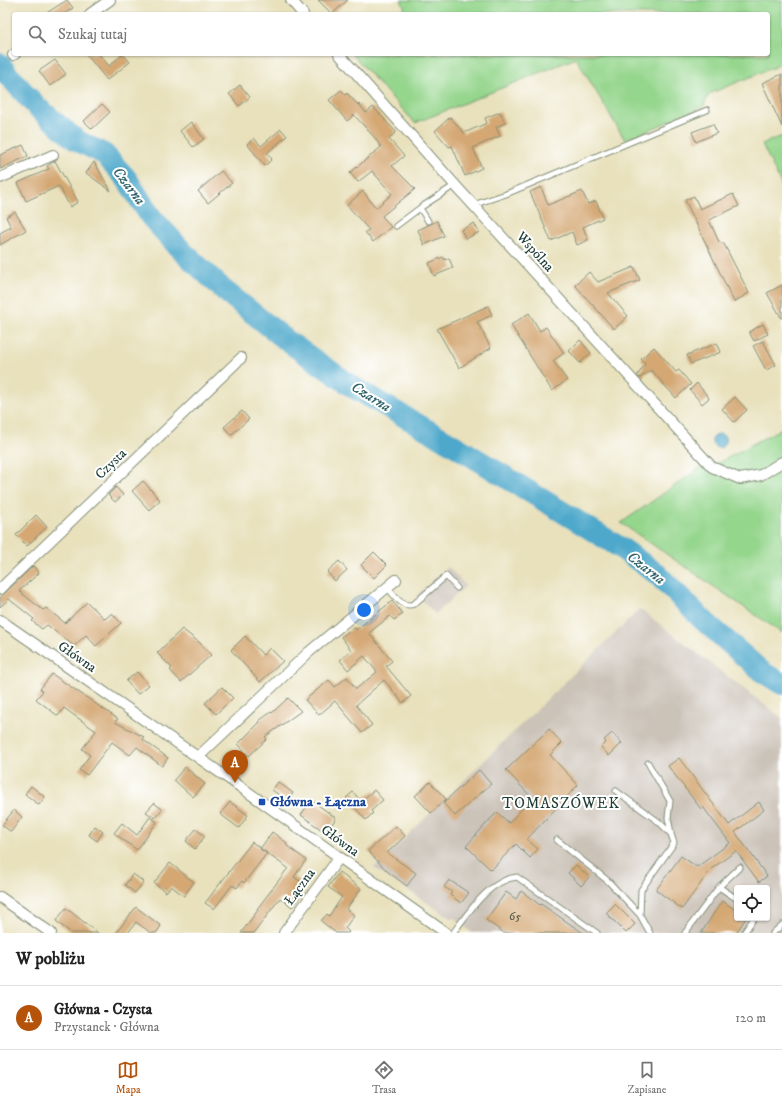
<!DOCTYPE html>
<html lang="pl">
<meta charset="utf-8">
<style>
body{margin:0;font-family:"IM FELL DW Pica",serif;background:#f6f6f6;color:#222}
.controls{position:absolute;right:12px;bottom:12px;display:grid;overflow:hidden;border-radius:4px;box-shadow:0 1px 3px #0004}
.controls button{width:36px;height:36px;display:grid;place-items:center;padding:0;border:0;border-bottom:1px solid #e0e0e0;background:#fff;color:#222;font:20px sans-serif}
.you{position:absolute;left:364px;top:610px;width:14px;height:14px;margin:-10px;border:3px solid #fff;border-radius:50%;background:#1a73e8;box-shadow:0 0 0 6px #1a73e833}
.badge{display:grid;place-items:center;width:26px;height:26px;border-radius:50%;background:#b45309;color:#fff;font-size:13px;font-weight:700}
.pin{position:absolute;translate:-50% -33px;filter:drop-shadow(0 1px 2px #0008)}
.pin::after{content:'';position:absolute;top:21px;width:14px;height:12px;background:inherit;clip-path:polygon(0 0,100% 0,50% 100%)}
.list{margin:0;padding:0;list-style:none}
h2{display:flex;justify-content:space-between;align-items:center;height:52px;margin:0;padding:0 16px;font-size:17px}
h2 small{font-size:13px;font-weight:400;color:#767676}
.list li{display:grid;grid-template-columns:26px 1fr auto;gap:12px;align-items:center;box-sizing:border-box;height:64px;padding:0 16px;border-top:1px solid #e0e0e0}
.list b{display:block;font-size:15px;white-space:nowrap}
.list p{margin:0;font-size:13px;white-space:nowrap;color:#767676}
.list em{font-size:13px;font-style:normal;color:#767676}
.icon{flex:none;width:22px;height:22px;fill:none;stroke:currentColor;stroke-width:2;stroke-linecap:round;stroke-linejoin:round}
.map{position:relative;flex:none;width:782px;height:933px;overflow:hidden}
.search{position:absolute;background:#fff;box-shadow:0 1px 3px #0004;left:12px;right:12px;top:12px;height:44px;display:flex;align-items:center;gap:10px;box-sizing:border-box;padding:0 14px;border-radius:4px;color:#767676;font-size:15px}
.sheet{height:116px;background:#fff}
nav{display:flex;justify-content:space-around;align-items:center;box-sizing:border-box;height:56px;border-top:1px solid #e0e0e0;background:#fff;font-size:11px;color:#767676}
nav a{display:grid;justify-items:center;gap:2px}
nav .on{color:#b45309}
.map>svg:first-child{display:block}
</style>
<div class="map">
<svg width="782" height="933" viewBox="0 0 782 933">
<rect width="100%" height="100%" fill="#fff"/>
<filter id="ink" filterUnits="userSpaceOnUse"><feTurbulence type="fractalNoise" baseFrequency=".025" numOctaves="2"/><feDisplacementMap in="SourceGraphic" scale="8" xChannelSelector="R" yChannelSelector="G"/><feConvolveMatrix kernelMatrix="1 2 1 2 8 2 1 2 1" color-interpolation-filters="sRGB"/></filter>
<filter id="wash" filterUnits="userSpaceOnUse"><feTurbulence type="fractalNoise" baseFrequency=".012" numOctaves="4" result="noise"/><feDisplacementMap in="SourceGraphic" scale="16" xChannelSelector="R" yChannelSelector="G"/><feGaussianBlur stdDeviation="0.9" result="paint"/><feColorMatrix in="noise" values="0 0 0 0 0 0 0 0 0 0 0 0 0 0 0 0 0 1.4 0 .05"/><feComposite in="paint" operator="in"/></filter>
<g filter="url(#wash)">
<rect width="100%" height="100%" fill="#e8e1bc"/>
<path fill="#cbc2b8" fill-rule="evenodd" d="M 448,567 L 466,586 L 435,614 L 417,595 Z
M 640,609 L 782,718 L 782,933 L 472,933 L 455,918 L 452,919 L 374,868 ZM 737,888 L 767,888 L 767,918 L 737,918 Z"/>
<path fill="#95d68d" stroke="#5a8a60" d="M 401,0 L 782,0 L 782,64 L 709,94 L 703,107 L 625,140 L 576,58 L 415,123 L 352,54 L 768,54 L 768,14 L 395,14 L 405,9 Z
M 782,136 L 782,186 L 762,144 Z
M 782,428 L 782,633 L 621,523 L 700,468 L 720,462 Z"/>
<path fill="#4da8cb" stroke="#367280" d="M712 441a7 7 0 1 1 14 0a7 7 0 1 1-14 0Z"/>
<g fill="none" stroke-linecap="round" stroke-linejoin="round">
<path stroke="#4da8cb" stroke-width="22" d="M 0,64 L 8,75 L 37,107 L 76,140 L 104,154 L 126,178 L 151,217 L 183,252 L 225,291 L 290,343 L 356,389 L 452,444 L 621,548 L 657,574 L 703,620 L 761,671 L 782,684"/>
</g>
<g id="blocks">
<path fill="#d4a773" d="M 67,0 L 73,8 L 64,14 L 45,14 Z
M 318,0 L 348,0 L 332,14 Z
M 86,54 L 99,54 L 109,66 L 123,54 L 130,62 L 107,80 Z
M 55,60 L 66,74 L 50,86 L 39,71 Z
M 782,74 L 782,127 L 762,83 Z
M 240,85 L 250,97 L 239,106 L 229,94 Z
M 341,90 L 346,95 L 347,93 L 358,105 L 359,104 L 366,113 L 373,107 L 396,132 L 389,139 L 404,156 L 392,166 L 415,189 L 382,216 L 391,227 L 373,242 L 365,232 L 369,230 L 347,205 L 363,191 L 376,208 L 392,194 L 372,171 L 358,182 L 350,173 L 381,147 L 375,138 L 354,115 L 347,121 L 329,100 Z
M 102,104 L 110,112 L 92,129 L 84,121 Z
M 500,112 L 505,123 L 496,127 L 500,136 L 473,148 L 482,168 L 465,176 L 452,146 L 449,147 L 435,131 L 450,117 L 464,133 L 487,123 L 485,118 Z
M 191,122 L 204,139 L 193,147 L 180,131 Z
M 713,124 L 717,133 L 696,142 L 692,132 Z
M 281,129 L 287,136 L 267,153 L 272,159 L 265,166 L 247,144 L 254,138 L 261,146 Z
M 23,145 L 28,156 L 0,169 L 0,155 Z
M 55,161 L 78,202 L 70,207 L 59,186 L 26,201 L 18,183 L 49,169 L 47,166 Z
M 94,162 L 111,191 L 86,173 Z
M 221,171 L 232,183 L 208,203 L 198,191 Z
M 541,187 L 548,205 L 582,191 L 588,204 L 596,201 L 603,218 L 583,227 L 588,240 L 577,245 L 572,232 L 551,241 L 530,192 Z
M 733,194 L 739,206 L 709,220 L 719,242 L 724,244 L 749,293 L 734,302 L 685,200 L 694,196 L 700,209 Z
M 15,212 L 26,230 L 0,245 L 0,233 L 11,227 L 6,217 Z
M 437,221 L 444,236 L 424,245 L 418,230 Z
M 474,223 L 479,232 L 466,239 L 461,230 Z
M 443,257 L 445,260 L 449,258 L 453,268 L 434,276 L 429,263 Z
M 634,267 L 640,280 L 608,293 L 628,316 L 614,329 L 575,285 L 589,272 L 598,282 Z
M 782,285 L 782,319 L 767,293 Z
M 488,306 L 492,315 L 477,322 L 491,348 L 459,368 L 437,329 Z
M 529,313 L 540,331 L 546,327 L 564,353 L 553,361 L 567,380 L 552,391 L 511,325 Z
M 763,324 L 768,334 L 754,341 L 749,332 Z
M 580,340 L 591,353 L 580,363 L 569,351 Z
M 763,341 L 776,365 L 766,370 L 753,346 Z
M 717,343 L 721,352 L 691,364 L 687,355 Z
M 654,347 L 676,372 L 679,370 L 691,384 L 676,398 L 651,370 L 640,378 L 637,376 L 645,364 L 641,359 Z
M 697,383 L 709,398 L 702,404 L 690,390 Z
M 735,397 L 747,410 L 734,422 L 722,409 Z
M 242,411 L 249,419 L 231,435 L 224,427 Z
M 143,481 L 160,500 L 149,510 L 132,491 Z
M 116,487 L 123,495 L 115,502 L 108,495 Z
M 36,515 L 47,527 L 27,546 L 16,535 Z
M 374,552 L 387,565 L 374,578 L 361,565 Z
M 339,561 L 347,570 L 335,581 L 327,572 Z
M 33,566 L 39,573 L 19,591 L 43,610 L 46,608 L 65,623 L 87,602 L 105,619 L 112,613 L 121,623 L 96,646 L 86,635 L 74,646 L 47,625 L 42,629 L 32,621 L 34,619 L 9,599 L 0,607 L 0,598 L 3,595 Z
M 392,601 L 403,614 L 394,620 L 390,616 L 369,633 L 392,661 L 386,666 L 411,696 L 403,703 L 384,680 L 356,705 L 372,725 L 362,733 L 335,701 L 319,715 L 305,700 L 329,680 L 335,687 L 347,677 L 356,689 L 377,672 L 364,656 L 348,670 L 340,660 L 351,650 L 341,637 L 354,627 L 356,630 Z
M 182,629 L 200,643 L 211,655 L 181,682 L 170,670 L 172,668 L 157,653 Z
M 245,636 L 263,655 L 270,648 L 283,661 L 260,682 L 231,650 Z
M 137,672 L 149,685 L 138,694 L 126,681 Z
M 52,674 L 118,719 L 115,722 L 144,737 L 142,739 L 168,758 L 162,766 L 137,747 L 130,755 L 112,742 L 87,775 L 79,770 L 90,755 L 82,749 L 96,731 L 64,708 L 58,716 L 36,699 L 43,691 L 40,689 Z
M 222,687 L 233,698 L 216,714 L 205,703 Z
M 288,698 L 301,711 L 265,737 L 267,739 L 249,756 L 238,744 L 260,722 L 259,721 L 271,712 L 272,713 Z
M 549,729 L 562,743 L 550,755 L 578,785 L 527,839 L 538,849 L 530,858 L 516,844 L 491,870 L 466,846 L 497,812 L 509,823 L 532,798 L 506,770 Z
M 612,733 L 622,743 L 609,756 L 601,747 L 606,742 L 604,740 Z
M 679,758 L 729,825 L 759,802 L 764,810 L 735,832 L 767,876 L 759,882 L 736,851 L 711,869 L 682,909 L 656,890 L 681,856 L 697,867 L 730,843 L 703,807 L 701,809 L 668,766 Z
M 185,767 L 205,784 L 193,797 L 174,780 Z
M 479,770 L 491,784 L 455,816 L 443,803 Z
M 278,782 L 293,793 L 288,801 L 272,790 Z
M 430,782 L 446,799 L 431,813 L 415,796 Z
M 31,786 L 45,797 L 39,805 L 25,794 Z
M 374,790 L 383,800 L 371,811 L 373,813 L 366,820 L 346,798 L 353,792 L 361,801 Z
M 311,800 L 336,818 L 326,833 L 301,815 Z
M 230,802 L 248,815 L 239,828 L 220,814 Z
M 154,803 L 162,809 L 155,818 L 146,812 Z
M 14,810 L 22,817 L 11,832 L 2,825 Z
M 150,817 L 157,822 L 137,850 L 114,833 L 122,823 L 137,835 Z
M 95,826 L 103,832 L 97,841 L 89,835 Z
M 396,826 L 405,836 L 387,853 L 416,873 L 407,886 L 388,872 L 368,851 Z
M 196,829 L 205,836 L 195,849 L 186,841 Z
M 272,832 L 287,843 L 286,845 L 306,860 L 294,877 L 307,886 L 292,907 L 280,898 L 254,933 L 241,933 L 258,910 L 257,909 L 288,868 L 260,849 Z
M 252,842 L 267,853 L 244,883 L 242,881 L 237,888 L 232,885 L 214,909 L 205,903 Z
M 170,863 L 194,882 L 184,896 L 171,886 L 166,892 L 154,883 Z
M 576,865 L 589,877 L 581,886 L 568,873 Z
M 339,872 L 361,889 L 346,909 L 354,915 L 345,928 L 349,932 L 348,933 L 336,933 L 321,921 L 327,914 L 329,916 L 342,897 L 328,887 Z
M 133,874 L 144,882 L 135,893 L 125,885 Z
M 449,880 L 469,893 L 461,903 L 450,895 L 452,892 L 444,887 Z
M 521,891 L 540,905 L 541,904 L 583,933 L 504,933 L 486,920 L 506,892 L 516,899 Z
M 722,901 L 737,911 L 737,918 L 746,918 L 736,933 L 701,933 Z
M 615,904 L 635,924 L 626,933 L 606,913 Z
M 136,907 L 161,926 L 156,933 L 151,933 L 136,922 L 128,933 L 116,933 Z
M 66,908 L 98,933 L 71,933 L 56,921 Z"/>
</g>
</g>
<g filter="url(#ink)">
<use href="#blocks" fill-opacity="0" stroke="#848f78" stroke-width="1"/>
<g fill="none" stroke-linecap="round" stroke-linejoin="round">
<defs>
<path id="lane" d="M 473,205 L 506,194 L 707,110
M 428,221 L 420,208 L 455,185
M 396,226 L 420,208
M 387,587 C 394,595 402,609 414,604 L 446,576 L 457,588
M 648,763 L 670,801 L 668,818 L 671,833
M 616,791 L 659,822 L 671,834 L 674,843 L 641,890 L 640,915 L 650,933
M 557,840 L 608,881 L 640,915
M 719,887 L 737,899
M 453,933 C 469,912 489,880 517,877 L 597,933
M 685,933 L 719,887 L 740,867
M 744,933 L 754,918
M 773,933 L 782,925"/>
<path id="street" d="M 291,0 L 303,14
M 90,14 L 110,0
M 339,54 L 455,185 L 712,467 L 740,479 L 761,475 L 782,462
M 13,55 L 15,54
M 0,178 L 53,155
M 0,589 L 241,358
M 0,620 L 235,783 L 446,933
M 198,757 L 309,652 L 396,580
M 0,897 L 51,933
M 284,933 L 339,858"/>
</defs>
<use href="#lane" stroke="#848f78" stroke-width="7"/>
<use href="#street" stroke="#848f78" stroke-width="12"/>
<use href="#lane" stroke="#fff" stroke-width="5"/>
<use href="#street" stroke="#fff" stroke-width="10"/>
</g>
</g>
<rect fill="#1a4fb4" stroke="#fff" stroke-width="1.5" x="258" y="798" width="8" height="8" rx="2"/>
<g text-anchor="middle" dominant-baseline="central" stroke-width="4" stroke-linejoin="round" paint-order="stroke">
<g font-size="12" fill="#4c5844">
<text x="515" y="916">65</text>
</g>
<g font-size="14" fill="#1f3d34" stroke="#fff">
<text transform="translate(535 252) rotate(48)">Wspólna</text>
<text transform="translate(111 464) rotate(-44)">Czysta</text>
<text transform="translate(77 657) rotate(35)">Główna</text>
<text transform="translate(340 841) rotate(36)">Główna</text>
<text transform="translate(300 887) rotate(-54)">Łączna</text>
</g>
<g font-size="14" font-weight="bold" fill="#164399" stroke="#fff" text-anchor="start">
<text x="270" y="802">Główna - Łączna</text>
</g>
<g font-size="15" font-style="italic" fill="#2f6269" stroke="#fff">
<text transform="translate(129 186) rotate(53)">Czarna</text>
<text transform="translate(371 397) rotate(32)">Czarna</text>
<text transform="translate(646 568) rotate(38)">Czarna</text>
</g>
<g font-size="15" letter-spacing="1" fill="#1f3d34" stroke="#fff">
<text x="561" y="803">TOMASZÓWEK</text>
</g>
</g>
</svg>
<div class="controls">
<button><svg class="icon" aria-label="locate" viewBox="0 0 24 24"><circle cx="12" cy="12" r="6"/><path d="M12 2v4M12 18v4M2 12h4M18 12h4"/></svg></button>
</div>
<div class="you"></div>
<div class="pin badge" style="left:235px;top:783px">A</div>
<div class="search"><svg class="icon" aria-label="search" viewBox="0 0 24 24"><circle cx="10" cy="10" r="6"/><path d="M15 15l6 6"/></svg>Szukaj tutaj</div>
</div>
<section class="sheet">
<h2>W pobliżu<small></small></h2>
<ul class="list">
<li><span class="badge">A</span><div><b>Główna - Czysta</b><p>Przystanek · Główna</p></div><em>120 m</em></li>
</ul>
</section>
<nav>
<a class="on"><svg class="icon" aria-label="map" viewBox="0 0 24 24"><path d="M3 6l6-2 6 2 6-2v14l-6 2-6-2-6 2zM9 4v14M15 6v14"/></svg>Mapa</a>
<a><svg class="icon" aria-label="directions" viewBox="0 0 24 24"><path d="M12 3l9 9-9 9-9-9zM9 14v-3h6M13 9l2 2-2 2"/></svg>Trasa</a>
<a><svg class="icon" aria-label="saved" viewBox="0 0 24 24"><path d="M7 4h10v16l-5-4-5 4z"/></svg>Zapisane</a>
</nav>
